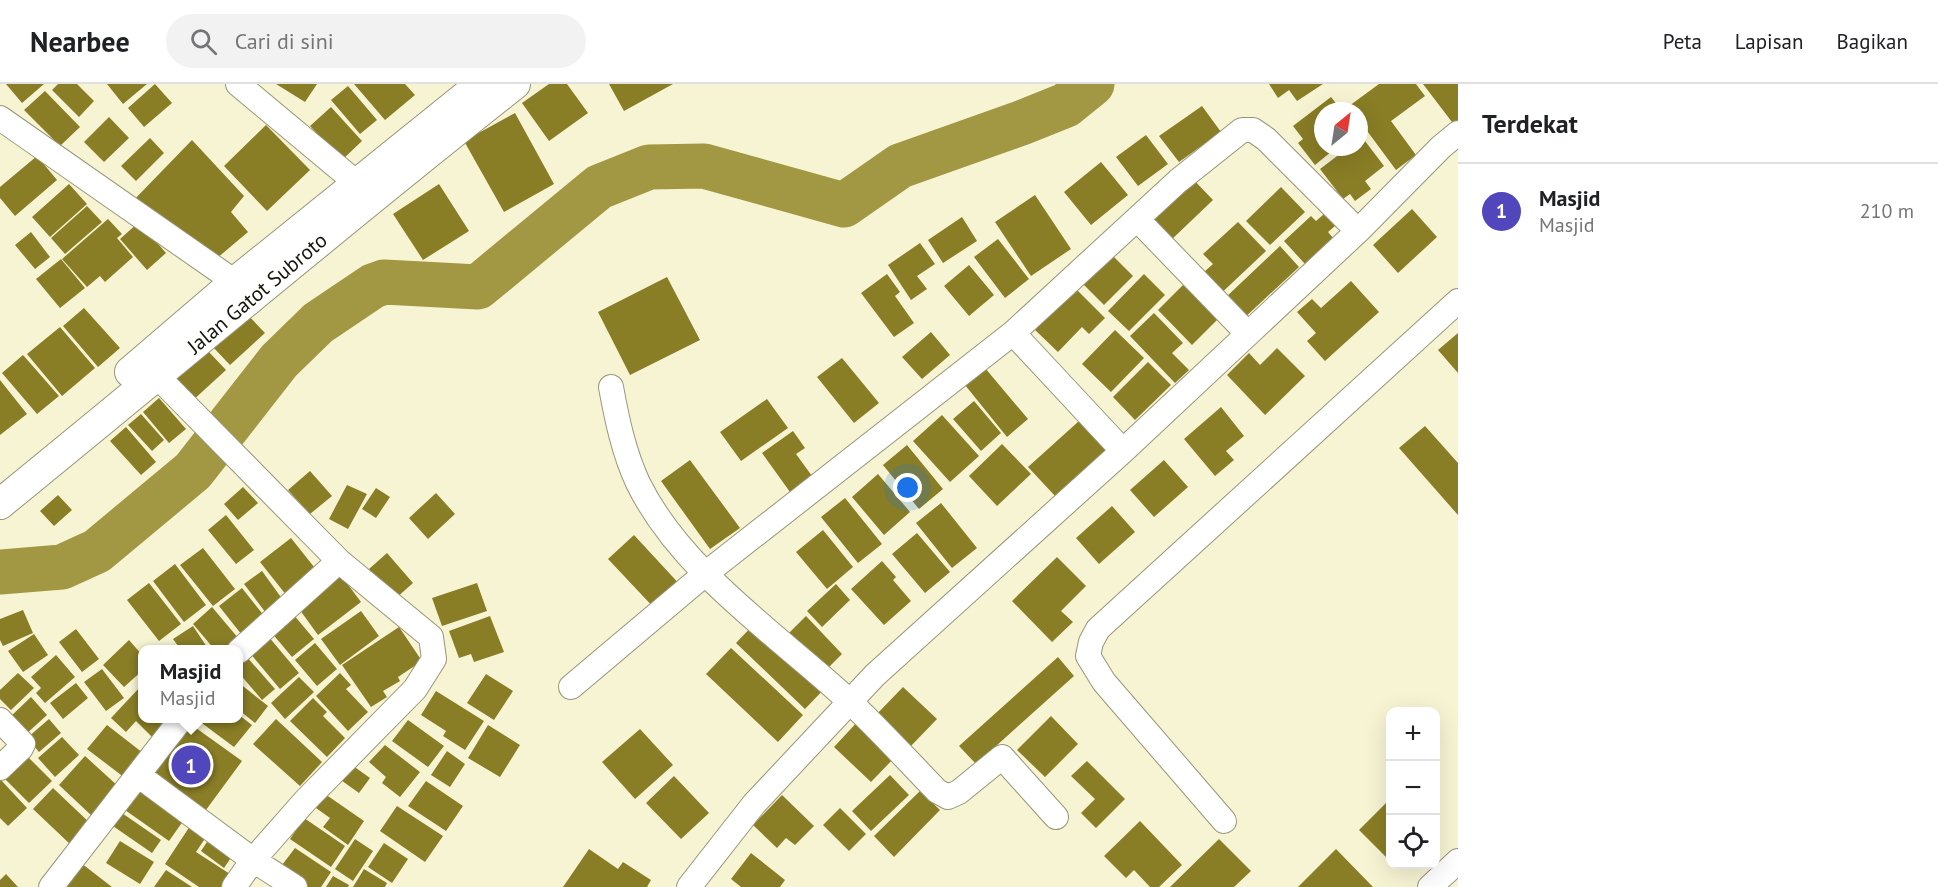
<!DOCTYPE html>
<html lang="id">
<meta charset="utf-8">
<style>
body{margin:0;font-family:"PT Sans",sans-serif;background:#f2f2f2;color:#202124}
.controls{position:absolute;right:18px;bottom:18px;display:grid;overflow:hidden;border-radius:12px;box-shadow:0 6px 24px #0002}
.controls button{width:54px;height:54px;display:grid;place-items:center;padding:0;border:0;border-bottom:2px solid #e0e0e0;background:#fff;color:#202124;font:30px sans-serif}
.compass{position:absolute;left:1314px;top:18px;width:54px;height:54px;border-radius:50%;background:#fff;box-shadow:0 6px 24px #0002;rotate:30deg}
.you{position:absolute;left:908px;top:404px;width:21px;height:21px;margin:-15px;border:4px solid #fff;border-radius:50%;background:#1a73e8;box-shadow:0 0 0 9px #1a73e833}
.badge{display:grid;place-items:center;width:39px;height:39px;border-radius:50%;background:#5246bd;color:#fff;font-size:20px;font-weight:700}
.pin{position:absolute;translate:-50% -50%;border:3px solid #fff;box-shadow:0 2px 6px #0006}
.popup{position:absolute;left:138px;top:561px;width:105px;height:78px;box-sizing:border-box;display:grid;place-content:center;border-radius:12px;background:#fff;filter:drop-shadow(0 2px 4px #0005);font-size:20px;white-space:nowrap;color:#757577}
.popup b{font-size:22px;color:#202124}
.popup::after{content:'';position:absolute;left:50%;top:100%;margin-left:-12px;border:12px solid transparent;border-top-color:#fff}
.list{margin:0;padding:0;list-style:none}
h2{display:flex;justify-content:space-between;align-items:center;height:78px;margin:0;padding:0 24px;font-size:26px}
h2 small{font-size:20px;font-weight:400;color:#757577}
.list li{display:grid;grid-template-columns:39px 1fr auto;gap:18px;align-items:center;box-sizing:border-box;height:96px;padding:0 24px;border-top:2px solid #e0e0e0}
.list b{display:block;font-size:22px;white-space:nowrap}
.list p{margin:0;font-size:20px;white-space:nowrap;color:#757577}
.list em{font-size:20px;font-style:normal;color:#757577}
.icon{flex:none;width:33px;height:33px;fill:none;stroke:currentColor;stroke-width:2;stroke-linecap:round;stroke-linejoin:round}
.map{position:relative;flex:none;width:1458px;height:803px;overflow:hidden}
header{display:flex;align-items:center;gap:36px;box-sizing:border-box;height:84px;padding:0 30px;background:#fff;border-bottom:2px solid #e0e0e0}
header strong{font-size:28px}
nav{display:flex;gap:33px;margin-inline-start:auto;font-size:21px}
.search{width:420px;height:54px;background:#f2f2f2;display:flex;align-items:center;gap:15px;box-sizing:border-box;padding:0 21px;border-radius:33px;color:#757577;font-size:22px}
main{display:flex}
aside{flex:1;background:#fff}
.map>svg:first-child{display:block}
</style>
<header>
<strong>Nearbee</strong>
<div class="search"><svg class="icon" aria-label="search" viewBox="0 0 24 24"><circle cx="10" cy="10" r="6"/><path d="M15 15l6 6"/></svg>Cari di sini</div>
<nav><a>Peta</a><a>Lapisan</a><a>Bagikan</a></nav>
</header>
<main>
<div class="map">
<svg width="1458" height="803" viewBox="0 0 1458 803">
<rect width="100%" height="100%" fill="#f7f4d4"/>
<g fill="none" stroke-linecap="round" stroke-linejoin="round">
<path stroke="#a29742" stroke-width="45" d="M 0,488 L 62,483 L 97,467 L 193,387 L 279,277 L 318,239 L 373,202 L 384,198 L 478,203 L 599,103 L 649,83 L 704,82 L 844,121 L 900,82 L 1021,39 L 1066,21 L 1092,0"/>
</g>
<path fill="#897d25" d="M 6,0 L 44,0 L 22,19 Z
M 58,0 L 77,0 L 94,17 L 79,33 L 52,6 Z
M 107,0 L 147,0 L 123,20 Z
M 155,0 L 172,19 L 144,43 L 128,24 Z
M 276,0 L 317,0 L 305,18 Z
M 354,0 L 405,0 L 415,11 L 385,36 Z
M 549,0 L 567,0 L 588,29 L 549,57 L 522,19 Z
M 609,0 L 673,0 L 624,27 Z
M 1269,0 L 1323,0 L 1297,17 L 1289,6 L 1278,14 Z
M 1379,0 L 1416,0 L 1425,12 L 1391,37 L 1416,71 L 1396,86 L 1359,36 L 1359,27 L 1353,27 L 1349,22 Z
M 1423,0 L 1458,0 L 1458,39 L 1455,42 Z
M 348,2 L 377,36 L 360,50 L 331,16 Z
M 45,7 L 80,43 L 60,62 L 24,26 Z
M 1331,13 L 1342,27 L 1323,27 L 1323,63 L 1337,63 L 1315,81 L 1298,59 L 1303,55 L 1293,42 Z
M 1202,22 L 1221,48 L 1179,78 L 1159,52 Z
M 331,23 L 362,57 L 342,76 L 310,42 Z
M 515,29 L 554,100 L 504,128 L 464,57 Z
M 109,33 L 129,54 L 104,78 L 84,58 Z
M 266,41 L 310,86 L 267,127 L 224,82 Z
M 1146,51 L 1168,80 L 1138,102 L 1116,73 Z
M 1362,53 L 1384,82 L 1365,97 L 1371,105 L 1355,117 L 1350,110 L 1343,115 L 1320,85 L 1349,63 L 1359,63 L 1359,55 Z
M 150,54 L 164,69 L 136,97 L 121,82 Z
M 192,56 L 244,112 L 231,128 L 248,148 L 216,175 L 131,119 Z
M 37,72 L 57,96 L 15,132 L 0,114 L 0,103 Z
M 1101,78 L 1128,111 L 1091,141 L 1064,108 Z
M 1190,92 L 1213,116 L 1169,158 L 1146,135 Z
M 69,100 L 87,120 L 50,153 L 32,133 Z
M 439,100 L 469,147 L 423,176 L 393,130 Z
M 1281,103 L 1305,128 L 1270,161 L 1246,137 Z
M 1035,111 L 1071,165 L 1031,192 L 995,138 Z
M 87,122 L 102,138 L 65,170 L 51,154 Z
M 1412,125 L 1437,153 L 1398,189 L 1373,161 Z
M 1324,130 L 1335,142 L 1328,148 L 1333,154 L 1305,180 L 1284,157 L 1311,132 L 1316,137 Z
M 962,133 L 977,157 L 943,179 L 928,156 Z
M 108,135 L 122,150 L 117,154 L 133,173 L 105,198 L 100,192 L 87,203 L 62,175 Z
M 139,138 L 166,169 L 147,186 L 120,155 Z
M 1238,138 L 1266,167 L 1215,215 L 1196,195 L 1213,180 L 1203,170 Z
M 31,148 L 50,173 L 35,185 L 15,161 Z
M 998,155 L 1029,195 L 1005,214 L 974,173 Z
M 920,159 L 935,180 L 917,192 L 927,205 L 911,216 L 888,181 Z
M 1280,162 L 1299,183 L 1242,236 L 1224,215 Z
M 1111,170 L 1133,192 L 1104,221 L 1082,199 Z
M 61,175 L 85,204 L 60,224 L 36,195 Z
M 969,181 L 994,211 L 969,232 L 944,202 Z
M 887,190 L 900,208 L 895,212 L 914,239 L 894,253 L 861,209 Z
M 1144,190 L 1165,211 L 1129,247 L 1108,227 Z
M 667,193 L 700,256 L 630,291 L 598,228 Z
M 1351,197 L 1379,228 L 1325,277 L 1307,257 L 1316,249 L 1297,228 L 1312,215 L 1321,224 Z
M 1183,201 L 1218,235 L 1192,261 L 1158,226 Z
M 1074,203 L 1105,234 L 1089,250 L 1082,243 L 1058,268 L 1033,244 Z
M 84,224 L 120,264 L 98,283 L 63,242 Z
M 1154,229 L 1183,259 L 1172,269 L 1189,286 L 1175,299 L 1130,252 Z
M 247,230 L 265,249 L 230,281 L 212,262 Z
M 60,243 L 95,284 L 62,312 L 27,270 Z
M 1115,246 L 1144,274 L 1111,308 L 1082,280 Z
M 931,248 L 950,271 L 922,295 L 902,273 Z
M 1458,249 L 1458,289 L 1438,266 Z
M 1277,264 L 1305,292 L 1265,331 L 1227,291 L 1249,269 L 1260,281 Z
M 208,267 L 226,286 L 191,318 L 173,298 Z
M 23,271 L 59,312 L 37,330 L 2,289 Z
M 842,274 L 879,319 L 854,339 L 817,293 Z
M 1148,278 L 1171,301 L 1135,336 L 1113,313 Z
M 985,284 L 1028,335 L 1007,353 L 965,301 Z
M 0,296 L 27,330 L 0,351 Z
M 159,314 L 186,345 L 169,359 L 143,328 Z
M 767,315 L 788,344 L 741,377 L 720,348 Z
M 974,317 L 1001,349 L 981,367 L 953,335 Z
M 1221,323 L 1244,352 L 1226,367 L 1234,376 L 1215,392 L 1184,355 Z
M 141,330 L 164,356 L 152,367 L 128,341 Z
M 942,331 L 979,372 L 950,398 L 913,357 Z
M 1079,337 L 1106,367 L 1056,413 L 1028,383 Z
M 1425,342 L 1458,379 L 1458,431 L 1399,364 Z
M 126,343 L 156,378 L 141,391 L 110,357 Z
M 793,347 L 805,364 L 796,370 L 812,392 L 790,408 L 762,369 Z
M 1002,360 L 1031,390 L 997,422 L 969,392 Z
M 907,361 L 943,405 L 919,425 L 883,381 Z
M 690,376 L 740,444 L 710,465 L 661,397 Z
M 1164,376 L 1188,403 L 1154,433 L 1130,406 Z
M 310,387 L 332,412 L 310,430 L 288,406 Z
M 878,390 L 910,428 L 884,451 L 852,413 Z
M 347,401 L 367,410 L 348,445 L 329,435 Z
M 243,403 L 258,419 L 238,436 L 224,420 Z
M 376,404 L 390,413 L 376,434 L 362,425 Z
M 436,409 L 455,430 L 428,455 L 409,434 Z
M 58,411 L 72,426 L 54,442 L 40,427 Z
M 845,414 L 882,460 L 858,479 L 821,433 Z
M 941,419 L 977,464 L 952,484 L 916,439 Z
M 1112,422 L 1135,448 L 1099,480 L 1076,454 Z
M 226,431 L 254,466 L 236,480 L 208,446 Z
M 823,446 L 853,483 L 827,505 L 796,468 Z
M 917,449 L 950,488 L 925,509 L 892,470 Z
M 634,451 L 683,504 L 657,527 L 608,475 Z
M 291,454 L 318,488 L 287,512 L 260,478 Z
M 203,464 L 235,505 L 213,522 L 180,481 Z
M 387,469 L 413,499 L 395,515 L 369,485 Z
M 1057,473 L 1086,502 L 1061,527 L 1073,538 L 1052,558 L 1012,517 Z
M 882,477 L 896,493 L 893,496 L 911,517 L 884,541 L 851,505 Z
M 175,480 L 206,521 L 184,538 L 153,497 Z
M 262,487 L 283,516 L 266,529 L 244,500 Z
M 340,490 L 361,518 L 318,551 L 297,522 Z
M 149,499 L 181,540 L 159,557 L 127,516 Z
M 477,499 L 487,527 L 442,542 L 432,514 Z
M 836,500 L 850,516 L 822,543 L 807,527 Z
M 242,504 L 265,533 L 242,551 L 219,522 Z
M 212,523 L 239,555 L 226,566 L 215,566 L 193,540 Z
M 23,526 L 33,549 L 3,562 L 0,556 L 0,535 Z
M 361,527 L 379,552 L 340,581 L 321,555 Z
M 293,530 L 314,555 L 292,573 L 271,548 Z
M 490,532 L 504,568 L 474,578 L 471,570 L 459,574 L 449,547 Z
M 806,532 L 842,570 L 825,587 L 788,550 Z
M 758,536 L 827,602 L 805,625 L 736,559 Z
M 193,542 L 209,566 L 181,566 L 173,555 Z
M 399,543 L 422,577 L 398,593 L 400,597 L 383,607 L 387,613 L 371,623 L 342,581 Z
M 76,545 L 99,575 L 82,588 L 59,558 Z
M 34,550 L 48,571 L 23,588 L 8,567 Z
M 268,552 L 299,589 L 280,605 L 249,568 Z
M 129,556 L 143,572 L 143,586 L 124,603 L 103,581 Z
M 315,559 L 337,585 L 317,602 L 295,576 Z
M 731,564 L 803,631 L 778,658 L 706,590 Z
M 56,571 L 75,593 L 45,619 L 36,609 L 41,604 L 31,593 Z
M 246,572 L 275,605 L 262,616 L 239,589 L 239,578 Z
M 1058,573 L 1074,592 L 976,680 L 959,662 Z
M 102,585 L 124,614 L 106,627 L 84,598 Z
M 18,589 L 34,604 L 11,626 L 0,615 L 0,606 Z
M 340,589 L 351,601 L 346,605 L 368,628 L 348,647 L 316,612 Z
M 486,590 L 513,607 L 494,636 L 467,619 Z
M 299,593 L 314,608 L 285,635 L 271,619 Z
M 76,599 L 88,614 L 63,635 L 50,619 Z
M 239,599 L 268,622 L 255,639 L 239,626 Z
M 141,602 L 143,604 L 143,634 L 169,634 L 152,653 L 136,637 L 126,648 L 111,634 Z
M 903,603 L 937,635 L 909,664 L 875,632 Z
M 436,607 L 484,637 L 465,666 L 443,652 L 446,647 L 421,631 Z
M 31,613 L 47,631 L 24,652 L 8,635 Z
M 313,614 L 327,628 L 323,632 L 345,654 L 327,673 L 290,637 Z
M 239,631 L 252,641 L 234,663 L 195,634 L 239,634 Z
M 1051,632 L 1078,660 L 1045,693 L 1017,666 Z
M 49,635 L 61,649 L 39,668 L 27,654 Z
M 276,635 L 322,678 L 300,702 L 253,660 Z
M 860,635 L 897,671 L 871,698 L 834,663 Z
M 408,636 L 444,662 L 428,683 L 392,657 Z
M 189,639 L 242,677 L 203,730 L 151,693 Z
M 107,641 L 143,669 L 125,694 L 87,665 Z
M 488,641 L 520,661 L 500,693 L 468,674 Z
M 640,645 L 673,681 L 635,715 L 602,678 Z
M 62,653 L 79,671 L 55,693 L 38,674 Z
M 385,661 L 420,688 L 400,713 L 382,699 L 386,693 L 369,678 Z
M 447,667 L 465,680 L 450,703 L 431,691 Z
M 27,672 L 52,697 L 29,719 L 4,694 Z
M 85,672 L 119,703 L 92,732 L 59,701 Z
M 1087,677 L 1125,715 L 1096,744 L 1081,729 L 1095,715 L 1071,692 Z
M 349,679 L 370,694 L 359,709 L 338,694 Z
M 890,691 L 909,711 L 871,747 L 852,727 Z
M 674,692 L 709,729 L 681,755 L 646,719 Z
M 0,695 L 27,724 L 8,742 L 0,734 Z
M 426,697 L 463,722 L 446,747 L 408,722 Z
M 142,702 L 186,733 L 169,757 L 125,726 Z
M 53,704 L 92,741 L 72,762 L 33,725 Z
M 920,707 L 940,726 L 894,773 L 874,752 Z
M 325,710 L 364,737 L 348,761 L 323,743 L 330,734 L 316,724 Z
M 782,711 L 814,742 L 795,761 L 786,754 L 777,764 L 753,741 Z
M 1390,715 L 1390,777 L 1359,746 Z
M 397,722 L 443,752 L 425,778 L 380,747 Z
M 840,724 L 866,750 L 849,767 L 823,741 Z
M 119,727 L 161,756 L 152,769 L 110,740 Z
M 304,734 L 345,762 L 331,783 L 290,755 Z
M 1140,737 L 1182,781 L 1159,803 L 1150,803 L 1134,786 L 1126,794 L 1104,772 Z
M 192,739 L 208,750 L 196,768 L 230,790 L 221,803 L 199,803 L 165,780 Z
M 211,752 L 234,769 L 224,784 L 201,767 Z
M 355,755 L 373,767 L 353,797 L 335,785 Z
M 1219,755 L 1251,787 L 1234,803 L 1170,803 Z
M 120,757 L 154,778 L 140,800 L 106,779 Z
M 384,759 L 408,775 L 392,799 L 368,783 Z
M 295,764 L 331,788 L 321,803 L 307,803 L 279,785 Z
M 589,765 L 618,785 L 623,778 L 651,796 L 647,803 L 563,803 Z
M 1336,765 L 1373,803 L 1298,803 Z
M 751,769 L 785,796 L 780,803 L 741,803 L 731,795 Z
M 81,779 L 112,803 L 63,803 Z
M 364,785 L 387,799 L 385,803 L 353,803 Z
M 166,786 L 192,803 L 154,803 Z
M 6,790 L 18,803 L 0,803 L 0,796 Z
M 333,792 L 349,801 L 348,803 L 326,803 Z"/>
<g fill="none" stroke-linecap="round" stroke-linejoin="round">
<defs>
<path id="minor" d="M 238,0 L 371,111
M 0,34 L 235,198
M 1137,135 L 1248,250
M 1013,249 L 1123,367
M 157,292 L 339,477 L 431,553 L 434,575 L 415,605 L 305,717 L 253,776 L 234,803
M 611,303 C 617,336 624,369 638,399 C 681,487 778,551 848,616 C 879,645 908,677 937,707 L 948,713 L 959,708 L 1002,673 L 1056,733
M 239,567 L 339,477
M 571,603 L 705,490 L 1013,249 L 1178,97 L 1242,46 L 1253,46 L 1266,55 L 1358,147
M 0,636 L 23,660 L 21,664 L 0,684
M 138,691 L 253,776 L 295,803
M 1224,737 L 1104,598 L 1088,572 L 1091,558 L 1098,545 L 1458,217
M 51,803 L 182,634
M 689,803 L 754,720 L 875,591 L 1123,367 L 1358,147 L 1441,63 L 1458,49
M 1430,803 L 1458,777"/>
<path id="tertiary" d="M 130,288 L 235,198 L 481,0
M 0,420 C 172,280 341,137 515,0"/>
</defs>
<use href="#minor" stroke="#989578" stroke-width="26"/>
<use href="#tertiary" stroke="#989578" stroke-width="32"/>
<use href="#minor" stroke="#fff" stroke-width="24"/>
<use href="#tertiary" stroke="#fff" stroke-width="30"/>
</g>
<g text-anchor="middle" dominant-baseline="central" stroke-width="4.5" stroke-linejoin="round" paint-order="stroke">
<g font-size="21" fill="#16150a" stroke="#fff">
<text transform="translate(257 209) rotate(-40)">Jalan Gatot Subroto</text>
</g>
</g>
</svg>
<div class="controls">
<button>+</button>
<button>−</button>
<button><svg class="icon" aria-label="locate" viewBox="0 0 24 24"><circle cx="12" cy="12" r="6"/><path d="M12 2v4M12 18v4M2 12h4M18 12h4"/></svg></button>
</div>
<svg class="compass" viewBox="-18 -18 36 36"><path d="M0-13l5 13h-10z" fill="#e53935"/><path d="M0 13l5-13h-10z" fill="#757577"/></svg>
<div class="you"></div>
<div class="pin badge" style="left:191px;top:681px">1</div>
<div class="popup"><b>Masjid</b>Masjid</div>
</div>
<aside>
<h2>Terdekat<small></small></h2>
<ul class="list">
<li><span class="badge">1</span><div><b>Masjid</b><p>Masjid</p></div><em>210 m</em></li>
</ul>
</aside>
</main>
